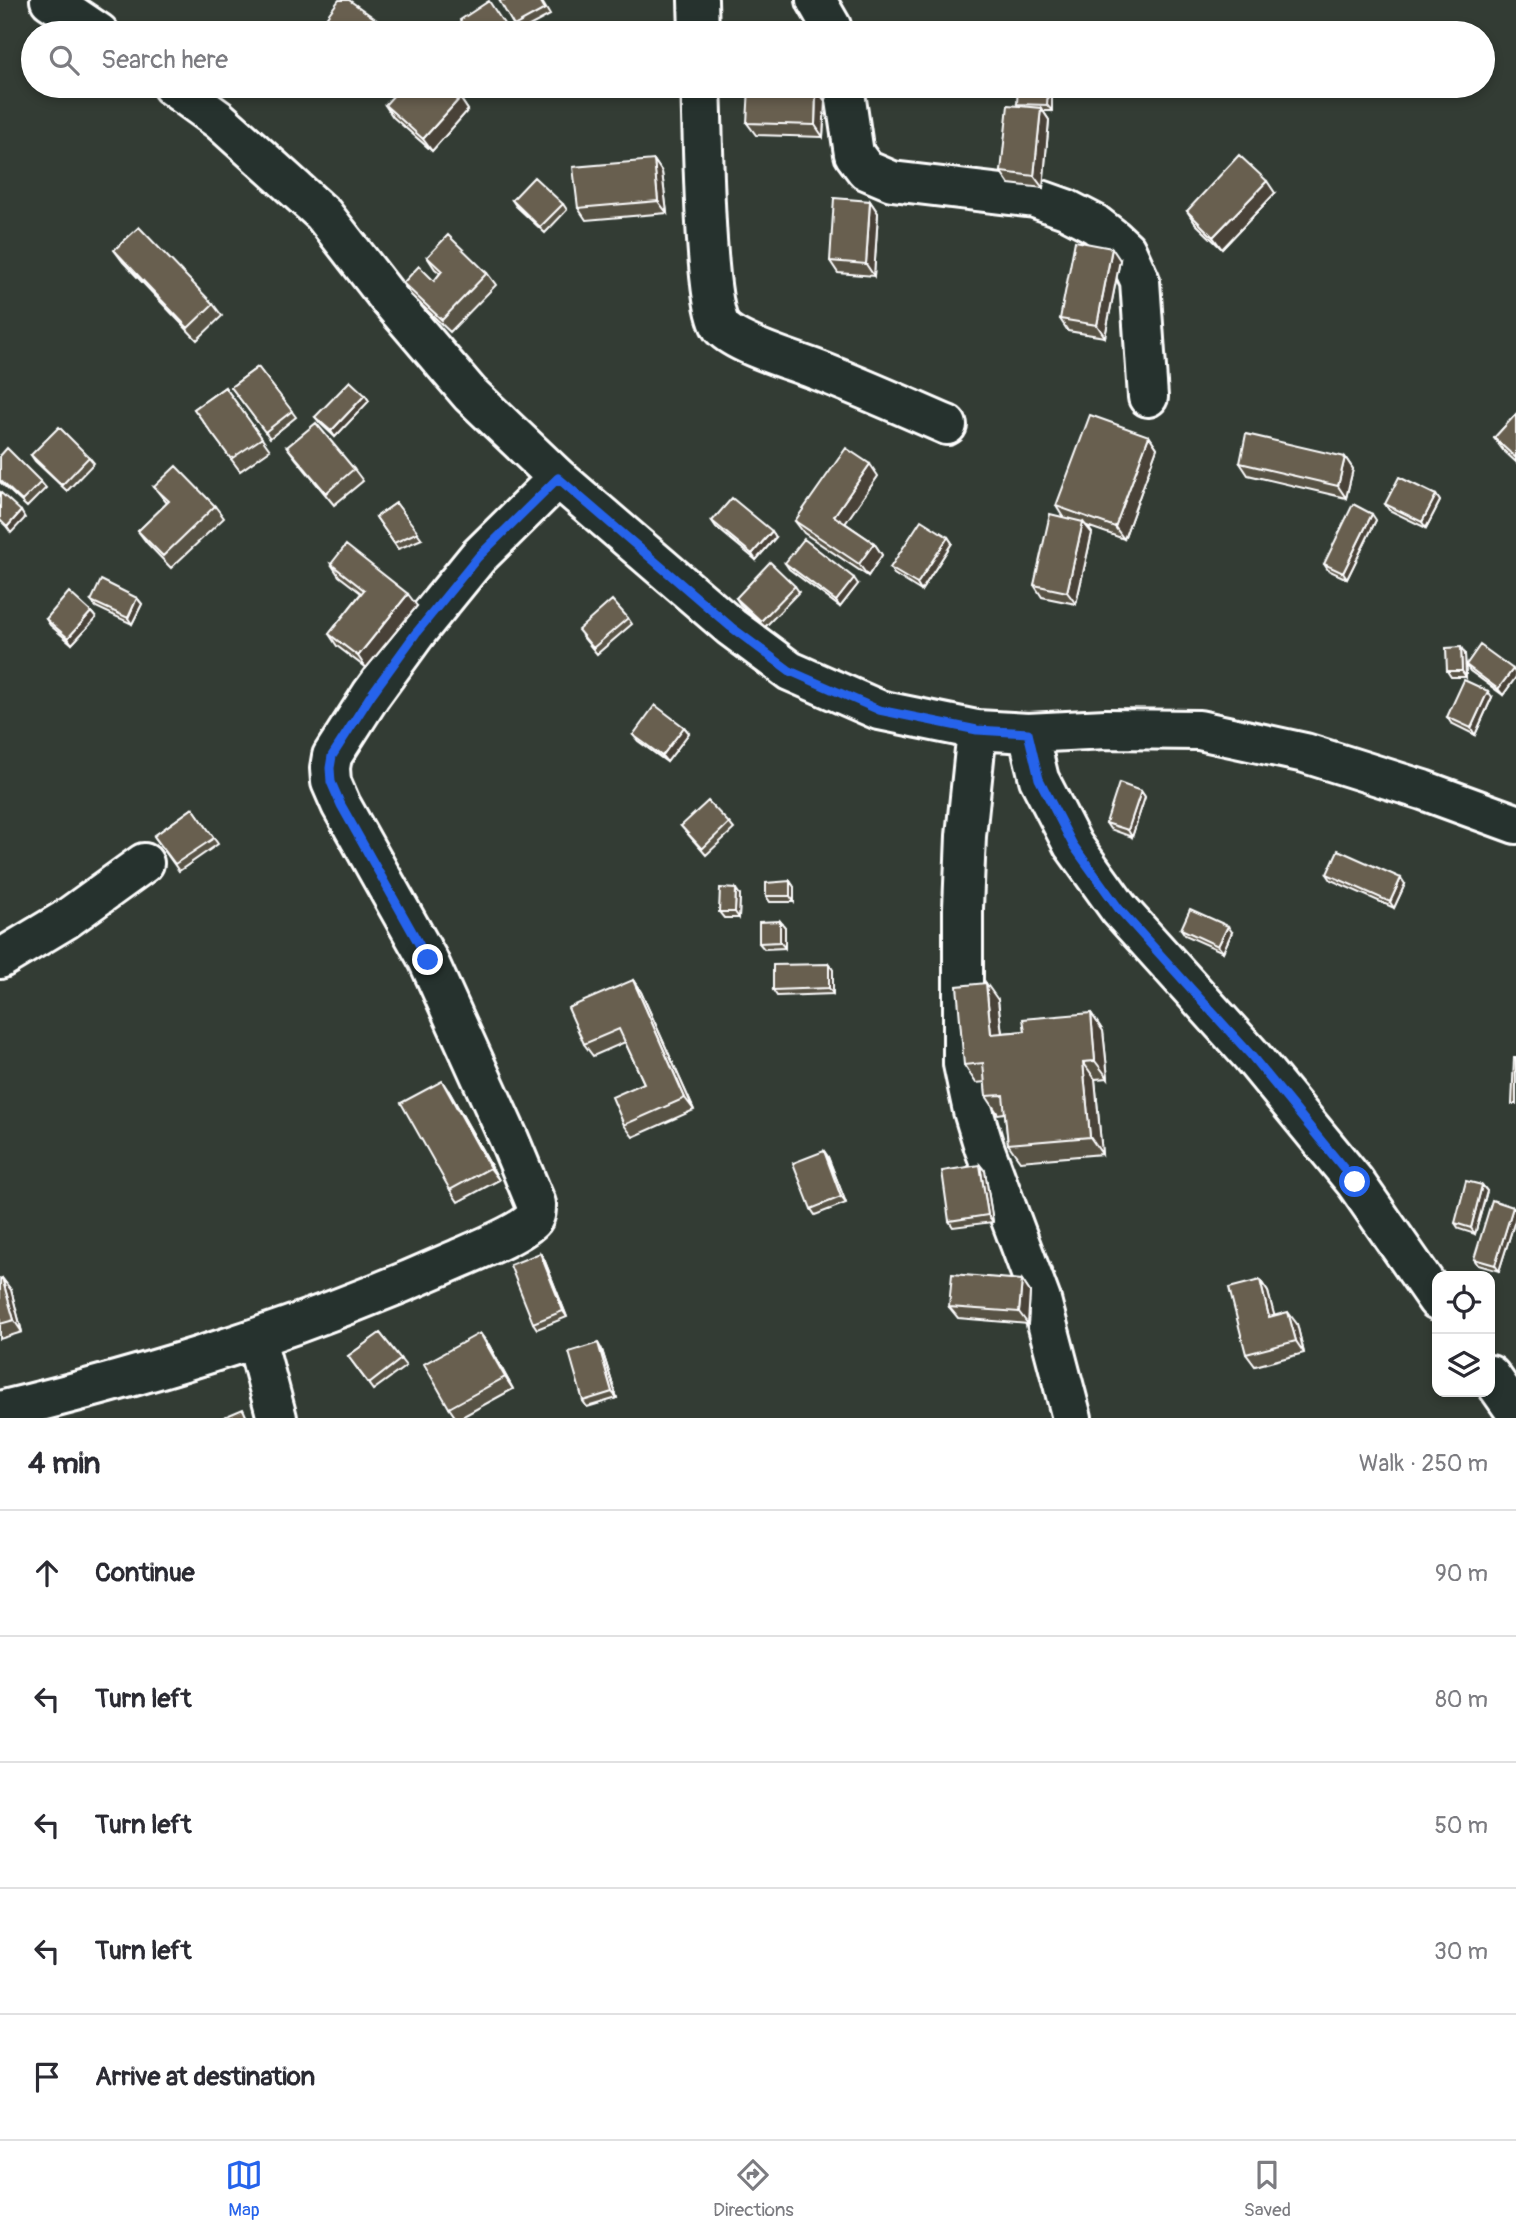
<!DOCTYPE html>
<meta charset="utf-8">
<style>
body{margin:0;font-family:Pangolin,sans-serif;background:#f7f7f7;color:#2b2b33}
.controls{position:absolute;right:21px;bottom:21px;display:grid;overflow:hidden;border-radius:14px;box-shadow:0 4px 10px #0003}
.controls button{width:63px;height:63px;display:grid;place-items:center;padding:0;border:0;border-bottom:2px solid #e1e1e2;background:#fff;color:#2b2b33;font:35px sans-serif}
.stop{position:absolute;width:21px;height:21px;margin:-16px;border:5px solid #2563eb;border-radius:50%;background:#fff}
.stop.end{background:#2563eb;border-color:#fff;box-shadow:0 2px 7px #0008}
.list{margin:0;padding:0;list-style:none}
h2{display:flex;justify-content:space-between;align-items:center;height:91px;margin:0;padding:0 28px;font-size:30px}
h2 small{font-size:23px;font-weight:400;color:#7c7c81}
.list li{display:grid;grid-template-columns:46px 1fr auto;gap:21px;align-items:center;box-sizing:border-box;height:126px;padding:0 28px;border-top:2px solid #e1e1e2}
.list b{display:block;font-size:26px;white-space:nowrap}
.list em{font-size:23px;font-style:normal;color:#7c7c81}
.icon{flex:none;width:38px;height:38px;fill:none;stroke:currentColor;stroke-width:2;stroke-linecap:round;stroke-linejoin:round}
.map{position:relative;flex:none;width:1516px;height:1418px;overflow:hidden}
.search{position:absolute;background:#fff;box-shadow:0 4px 10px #0003;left:21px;right:21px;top:21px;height:77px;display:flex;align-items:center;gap:18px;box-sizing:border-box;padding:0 24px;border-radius:38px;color:#7c7c81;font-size:26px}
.sheet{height:721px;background:#fff}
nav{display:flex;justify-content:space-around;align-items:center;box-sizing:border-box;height:98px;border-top:2px solid #e1e1e2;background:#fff;font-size:19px;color:#7c7c81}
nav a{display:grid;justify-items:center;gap:4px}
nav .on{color:#2563eb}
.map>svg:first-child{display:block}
</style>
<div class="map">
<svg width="1516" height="1418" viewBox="0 0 1516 1418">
<rect width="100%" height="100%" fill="#333c34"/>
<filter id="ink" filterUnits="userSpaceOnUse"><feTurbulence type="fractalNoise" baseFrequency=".0143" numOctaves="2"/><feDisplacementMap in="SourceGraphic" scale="14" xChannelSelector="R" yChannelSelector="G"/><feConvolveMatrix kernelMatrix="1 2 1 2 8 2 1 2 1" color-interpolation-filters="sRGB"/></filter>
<g filter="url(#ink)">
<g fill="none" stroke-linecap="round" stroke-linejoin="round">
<defs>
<path id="minor" d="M 50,0 L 99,33
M 698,0 L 699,33
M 816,0 L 831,26 L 833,33
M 172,86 L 219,120 L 323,214 L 389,299 L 470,394 L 558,478 L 731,627 L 790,671 L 879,710 L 977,730 L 1028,733 L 1106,729 L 1199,730 L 1305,753 L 1423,790 L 1516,824
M 701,86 C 703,123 704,310 722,328 C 738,345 791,360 814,369 C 859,386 903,406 947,425
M 844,86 L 854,154 L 866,170 L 892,181 L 1035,198 L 1066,209 L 1095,224 L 1113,238 L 1126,250 L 1140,281 L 1148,397
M 977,730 L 966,836 L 963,908 L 963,1064 L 973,1111 L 984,1147 L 1041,1300 L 1072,1418
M 1028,733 L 1039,779 L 1073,845 L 1119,909 L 1250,1054 L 1355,1182 L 1437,1300
M 0,959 L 65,920 L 144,863
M 256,1339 L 277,1418
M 1490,1375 L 1516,1412
M 0,1411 C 158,1373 305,1327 453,1261 C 471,1253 522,1233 533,1219 C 536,1215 536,1210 536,1204 L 509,1139 L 428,960 L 341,805 L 331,782 L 330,768 L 332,756 L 371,695 L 416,633 L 478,557 L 558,478"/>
</defs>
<use href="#minor" stroke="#fff" stroke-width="44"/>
<use href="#minor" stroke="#26332d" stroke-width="38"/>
</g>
<path fill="#595245" stroke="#fff" stroke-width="2" d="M 541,0 L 550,15 L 518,32 L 514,26 Z
M 325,19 L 395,33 L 336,33 Z
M 1052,86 L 1052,111 L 1043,111 L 1049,120 L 1043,188 L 1009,184 L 1001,172 L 1019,106 L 1017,104 Z
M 460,98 L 468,110 L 432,151 L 393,117 L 385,105 Z
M 825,101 L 823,137 L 756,135 L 747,123 Z
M 654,160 L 662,172 L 667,213 L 586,220 L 578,208 Z
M 1275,193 L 1222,249 L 1195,223 L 1187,211 Z
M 512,200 L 563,204 L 567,210 L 545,233 L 516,206 Z
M 870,201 L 878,213 L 874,276 L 838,273 L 830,261 Z
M 114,250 L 213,304 L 222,316 L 197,340 L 123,262 Z
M 427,257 L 487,273 L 496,285 L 450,332 L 411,295 L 403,283 L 434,281 L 440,273 L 435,269 Z
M 1120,260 L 1105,337 L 1068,331 L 1060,319 Z
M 258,367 L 296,417 L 270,438 L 231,387 Z
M 225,387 L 270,450 L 240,471 L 194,409 Z
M 365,395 L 369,401 L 335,437 L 320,423 L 315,417 Z
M 1516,414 L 1516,462 L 1503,450 L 1494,438 Z
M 1149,436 L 1157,448 L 1124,539 L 1087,526 L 1092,533 L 1076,604 L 1042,597 L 1034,585 L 1063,517 L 1056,506 Z
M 287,447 L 354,469 L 363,481 L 334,505 L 296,459 Z
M 31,455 L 89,457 L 94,463 L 67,491 L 35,461 Z
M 0,456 L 41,482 L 46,488 L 27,507 L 0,482 Z
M 1345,457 L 1353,469 L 1346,498 L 1248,475 L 1240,463 Z
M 878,476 L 845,523 L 874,543 L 882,555 L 868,576 L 804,533 L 795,521 Z
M 154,487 L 215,506 L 224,518 L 171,568 L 147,543 L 138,531 L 167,503 Z
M 1436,495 L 1440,501 L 1426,528 L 1389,510 L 1385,504 Z
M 396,503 L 422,539 L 398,549 L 376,517 Z
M 1376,520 L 1347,579 L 1328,570 L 1324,564 Z
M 712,521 L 776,537 L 756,560 L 716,527 Z
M 948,537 L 952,543 L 921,591 L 894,574 L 890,568 Z
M 785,563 L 858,584 L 840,607 L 789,569 Z
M 331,564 L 417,606 L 366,668 L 337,646 L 329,634 L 361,593 L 339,576 Z
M 795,586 L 799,592 L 765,627 L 740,604 L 736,598 Z
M 137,598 L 142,604 L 132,624 L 96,607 L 91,601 Z
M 91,612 L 96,618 L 72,644 L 50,625 L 46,619 Z
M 628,618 L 632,624 L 597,654 L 582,636 Z
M 1465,654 L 1466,677 L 1451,677 L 1447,671 Z
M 1466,665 L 1513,669 L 1516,674 L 1516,677 L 1503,695 L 1470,671 Z
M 1492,697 L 1475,735 L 1451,723 L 1447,717 Z
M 684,727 L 689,733 L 667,762 L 638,741 L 633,735 Z
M 1141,791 L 1145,797 L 1132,837 L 1110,829 L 1106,823 Z
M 193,808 L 218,844 L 179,871 L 154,836 Z
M 729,823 L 734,829 L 706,855 L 681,826 Z
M 1327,874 L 1405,884 L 1394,908 L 1331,880 Z
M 790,881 L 794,887 L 794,902 L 770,902 L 766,896 Z
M 740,895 L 739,918 L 724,918 L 719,912 Z
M 780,921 L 785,927 L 785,948 L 764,949 L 759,943 Z
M 1181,929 L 1232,932 L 1223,952 L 1185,935 Z
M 829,964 L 833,970 L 833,994 L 777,996 L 773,990 Z
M 633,980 L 641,992 L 694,1110 L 633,1137 L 624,1125 L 644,1083 L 625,1042 L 593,1056 L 584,1044 Z
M 998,1000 L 1002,1033 L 1025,1031 L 1091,1013 L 1103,1031 L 1108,1078 L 1095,1079 L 1102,1154 L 1020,1161 L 1008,1144 L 1005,1113 L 998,1114 L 986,1096 L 985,1082 L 976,1083 L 964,1065 Z
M 450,1093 L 499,1180 L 458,1202 L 450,1190 Z
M 824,1151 L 828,1157 L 846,1203 L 815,1215 L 811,1209 Z
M 985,1171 L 993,1222 L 953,1227 L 949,1221 Z
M 1482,1185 L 1487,1191 L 1475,1234 L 1459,1229 L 1455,1223 Z
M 1513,1207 L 1516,1211 L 1516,1217 L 1499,1271 L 1478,1265 L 1474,1259 Z
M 540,1253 L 544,1259 L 567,1317 L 537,1329 L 533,1323 Z
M 2,1278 L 11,1290 L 22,1332 L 0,1339 L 0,1279 Z
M 1022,1280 L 1030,1292 L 1028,1324 L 958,1318 L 949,1307 Z
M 1260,1280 L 1268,1292 L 1274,1316 L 1297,1324 L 1304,1353 L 1255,1366 L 1246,1354 Z
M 380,1333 L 406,1366 L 373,1390 L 348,1356 Z
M 489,1345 L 513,1389 L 460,1418 L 456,1418 L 449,1408 Z
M 602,1350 L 617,1398 L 587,1407 L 583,1401 Z"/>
<path fill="#484238" stroke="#fff" stroke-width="2" d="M 1048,86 L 1052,86 L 1052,111 L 1047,105 Z
M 816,89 L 825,101 L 823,137 L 815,125 Z
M 460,98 L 468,110 L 432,151 L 423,139 Z
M 1041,108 L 1049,120 L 1043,188 L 1034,176 Z
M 654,160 L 662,172 L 667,213 L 658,201 Z
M 1267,181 L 1275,193 L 1222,249 L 1213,237 Z
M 870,201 L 878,213 L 874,276 L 866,264 Z
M 1112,248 L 1120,260 L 1105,337 L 1097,325 Z
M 365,395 L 369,401 L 335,437 L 331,431 Z
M 1149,436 L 1157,448 L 1124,539 L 1115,527 Z
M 1345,457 L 1353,469 L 1346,498 L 1338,486 Z
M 870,464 L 878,476 L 842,528 L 834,516 Z
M 1436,495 L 1440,501 L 1426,528 L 1422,522 Z
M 21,511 L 25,518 L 11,533 L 7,527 Z
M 1372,514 L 1376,520 L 1347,579 L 1343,573 Z
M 1083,522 L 1092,533 L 1076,604 L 1067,592 Z
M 772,531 L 776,537 L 756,560 L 752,554 Z
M 948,537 L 952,543 L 921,591 L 917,584 Z
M 874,543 L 882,555 L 868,576 L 859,564 Z
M 854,578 L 858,584 L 840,607 L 836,601 Z
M 408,594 L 417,606 L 366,668 L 358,656 Z
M 137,598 L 142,604 L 132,624 L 128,618 Z
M 91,612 L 96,618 L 72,644 L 68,638 Z
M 1461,647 L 1465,654 L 1466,677 L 1462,671 Z
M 1513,669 L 1516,674 L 1516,677 L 1503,695 L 1498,689 Z
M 1488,691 L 1492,697 L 1475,735 L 1471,728 Z
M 684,727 L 689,733 L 667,762 L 662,756 Z
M 1141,791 L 1145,797 L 1132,837 L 1128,830 Z
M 1401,878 L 1405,884 L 1394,908 L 1390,902 Z
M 790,881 L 794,887 L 794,902 L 790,896 Z
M 736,889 L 740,895 L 739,918 L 735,912 Z
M 780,921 L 785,927 L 785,948 L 780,942 Z
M 1228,926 L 1232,932 L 1223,952 L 1218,946 Z
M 829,964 L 833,970 L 833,994 L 829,988 Z
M 633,980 L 641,992 L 694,1110 L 685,1098 Z
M 986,983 L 998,1000 L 1004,1051 L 991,1034 Z
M 1091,1013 L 1103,1031 L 1108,1078 L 1095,1061 Z
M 1083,1062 L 1095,1079 L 1102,1154 L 1090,1137 Z
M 442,1081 L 450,1093 L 499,1180 L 490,1168 Z
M 824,1151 L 828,1157 L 846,1203 L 841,1197 Z
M 980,1165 L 985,1171 L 993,1222 L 988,1215 Z
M 1482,1185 L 1487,1191 L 1475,1234 L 1471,1228 Z
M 1513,1207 L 1516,1211 L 1516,1217 L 1499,1271 L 1495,1265 Z
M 540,1253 L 544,1259 L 567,1317 L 563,1311 Z
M 2,1278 L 11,1290 L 22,1332 L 14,1320 Z
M 1022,1280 L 1030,1292 L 1028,1324 L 1019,1312 Z
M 1260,1280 L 1268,1292 L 1278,1329 L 1269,1317 Z
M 1288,1312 L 1297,1324 L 1304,1353 L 1296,1341 Z
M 480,1333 L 489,1345 L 513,1389 L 505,1377 Z
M 598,1343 L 602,1350 L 617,1398 L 612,1392 Z"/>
<path fill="#675f50" stroke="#fff" stroke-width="2" d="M 339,0 L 349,0 L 395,33 L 344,33 L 325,19 Z
M 499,0 L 540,0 L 545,9 L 514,26 Z
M 489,1 L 510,33 L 468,33 L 460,20 Z
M 402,86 L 446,86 L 460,98 L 423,139 L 385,105 Z
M 1018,86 L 1048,86 L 1047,105 L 1017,104 Z
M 749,87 L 816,89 L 815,125 L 747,123 Z
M 1008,105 L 1041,108 L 1034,176 L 1001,172 Z
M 1239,155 L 1267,181 L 1213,237 L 1187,211 Z
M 654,160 L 658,201 L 578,208 L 573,167 Z
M 534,177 L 563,204 L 540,227 L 512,200 Z
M 834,198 L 870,201 L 866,264 L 830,261 Z
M 139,227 L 213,304 L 188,328 L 114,250 Z
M 448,235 L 487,273 L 442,320 L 403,283 L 419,266 L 434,281 L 442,271 L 427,257 Z
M 1075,241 L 1112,248 L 1097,325 L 1060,319 Z
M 258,367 L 292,411 L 265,432 L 231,387 Z
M 350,381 L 365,395 L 331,431 L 315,417 Z
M 225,387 L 262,438 L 231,459 L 194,409 Z
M 1516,414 L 1516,458 L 1494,438 Z
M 1090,415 L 1149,436 L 1115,527 L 1056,506 Z
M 316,423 L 354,469 L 326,493 L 287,447 Z
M 59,427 L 89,457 L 62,485 L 31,455 Z
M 1246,434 L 1345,457 L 1338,486 L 1240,463 Z
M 7,448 L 41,482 L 22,501 L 0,480 L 0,456 Z
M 846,448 L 870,464 L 834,516 L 874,543 L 859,564 L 795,521 Z
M 176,466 L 215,506 L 163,556 L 138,531 L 169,501 L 154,487 Z
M 1399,477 L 1436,495 L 1422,522 L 1385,504 Z
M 0,492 L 21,511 L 7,527 L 0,520 Z
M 732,498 L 772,531 L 752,554 L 712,521 Z
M 396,503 L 418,532 L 394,543 L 376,517 Z
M 1353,504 L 1372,514 L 1343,573 L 1324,564 Z
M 1050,514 L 1083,522 L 1067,592 L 1034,585 Z
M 921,520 L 948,537 L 917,584 L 890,568 Z
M 804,539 L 854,578 L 836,601 L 785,563 Z
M 346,545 L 408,594 L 358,656 L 329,634 L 364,590 L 331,564 Z
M 770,562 L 795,586 L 761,621 L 736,598 Z
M 101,580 L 137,598 L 128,618 L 91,601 Z
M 69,592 L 91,612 L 68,638 L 46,619 Z
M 612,600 L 628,618 L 593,648 L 578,630 Z
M 1480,645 L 1513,669 L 1498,689 L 1466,665 Z
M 1461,647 L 1462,671 L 1447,671 L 1446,648 Z
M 1464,680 L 1488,691 L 1471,728 L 1447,717 Z
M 655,705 L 684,727 L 662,756 L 633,735 Z
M 1119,783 L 1141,791 L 1128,830 L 1106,823 Z
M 708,801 L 729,823 L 702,849 L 681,826 Z
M 193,808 L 214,838 L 175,864 L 154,836 Z
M 1338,850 L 1401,878 L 1390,902 L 1327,874 Z
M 790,881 L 790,896 L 766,896 L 766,883 Z
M 720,888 L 736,889 L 735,912 L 719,912 Z
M 1190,909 L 1228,926 L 1218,946 L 1181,929 Z
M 780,921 L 780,942 L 759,943 L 759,922 Z
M 829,964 L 829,988 L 773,990 L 773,965 Z
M 633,980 L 685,1098 L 624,1125 L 612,1097 L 644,1083 L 619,1029 L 584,1044 L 568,1008 Z
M 986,983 L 991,1034 L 1025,1031 L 1023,1019 L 1091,1013 L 1095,1061 L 1083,1062 L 1090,1137 L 1008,1144 L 1003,1095 L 986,1096 L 983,1063 L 964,1065 L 957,986 Z
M 1514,1058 L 1516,1058 L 1516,1104 L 1512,1104 Z
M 442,1081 L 490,1168 L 450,1190 L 401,1103 Z
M 824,1151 L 841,1197 L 811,1209 L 793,1163 Z
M 980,1165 L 988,1215 L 949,1221 L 942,1171 Z
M 1466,1181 L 1482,1185 L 1471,1228 L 1455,1223 Z
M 1492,1200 L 1513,1207 L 1495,1265 L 1474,1259 Z
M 540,1253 L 563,1311 L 533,1323 L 510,1265 Z
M 952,1274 L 1022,1280 L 1019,1312 L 949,1307 Z
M 2,1278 L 14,1320 L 0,1324 L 0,1279 Z
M 1260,1280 L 1269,1317 L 1288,1312 L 1296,1341 L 1246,1354 L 1229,1288 Z
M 380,1333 L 401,1359 L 369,1384 L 348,1356 Z
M 480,1333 L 505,1377 L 449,1408 L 424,1364 Z
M 598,1343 L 612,1392 L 583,1401 L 569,1352 Z
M 243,1409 L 247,1418 L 222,1418 Z"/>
</g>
<g fill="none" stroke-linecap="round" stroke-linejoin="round" filter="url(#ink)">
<path stroke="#2563eb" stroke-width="9" d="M 428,960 L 341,805 L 331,782 L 330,768 L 332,756 L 371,695 L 416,633 L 478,557 L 558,478 L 731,627 L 790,671 L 879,710 L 977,730 L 1028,733 L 1039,779 L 1073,845 L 1119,909 L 1250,1054 L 1355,1182"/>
</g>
</svg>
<div class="controls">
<button><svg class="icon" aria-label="locate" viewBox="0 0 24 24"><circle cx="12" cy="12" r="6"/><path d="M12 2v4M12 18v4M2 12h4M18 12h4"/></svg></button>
<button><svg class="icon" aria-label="layers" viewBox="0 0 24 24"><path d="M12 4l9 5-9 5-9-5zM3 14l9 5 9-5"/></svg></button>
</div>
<div class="stop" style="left:1355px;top:1182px"></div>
<div class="stop end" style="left:428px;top:960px"></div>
<div class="search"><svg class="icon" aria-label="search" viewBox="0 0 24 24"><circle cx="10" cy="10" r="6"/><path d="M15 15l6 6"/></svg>Search here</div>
</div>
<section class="sheet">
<h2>4 min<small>Walk · 250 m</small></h2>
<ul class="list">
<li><svg class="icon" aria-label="ahead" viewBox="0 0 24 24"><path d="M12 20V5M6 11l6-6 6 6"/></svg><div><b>Continue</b></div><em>90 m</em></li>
<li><svg class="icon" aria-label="left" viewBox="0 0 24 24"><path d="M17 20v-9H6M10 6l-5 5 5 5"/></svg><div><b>Turn left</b></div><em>80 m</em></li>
<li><svg class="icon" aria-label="left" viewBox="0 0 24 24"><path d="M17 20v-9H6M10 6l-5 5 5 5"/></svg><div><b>Turn left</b></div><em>50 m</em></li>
<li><svg class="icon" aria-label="left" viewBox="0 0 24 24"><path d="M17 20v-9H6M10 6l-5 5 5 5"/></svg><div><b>Turn left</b></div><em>30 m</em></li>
<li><svg class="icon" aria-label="arrive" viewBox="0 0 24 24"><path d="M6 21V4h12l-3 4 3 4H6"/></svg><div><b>Arrive at destination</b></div></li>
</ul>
</section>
<nav>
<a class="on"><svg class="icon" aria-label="map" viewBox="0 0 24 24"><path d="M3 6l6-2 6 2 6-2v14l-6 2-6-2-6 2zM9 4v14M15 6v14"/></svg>Map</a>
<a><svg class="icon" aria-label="directions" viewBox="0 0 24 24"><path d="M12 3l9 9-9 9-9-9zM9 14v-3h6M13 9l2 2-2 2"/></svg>Directions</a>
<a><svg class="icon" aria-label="saved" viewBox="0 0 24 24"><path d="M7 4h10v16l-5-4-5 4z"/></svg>Saved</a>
</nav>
